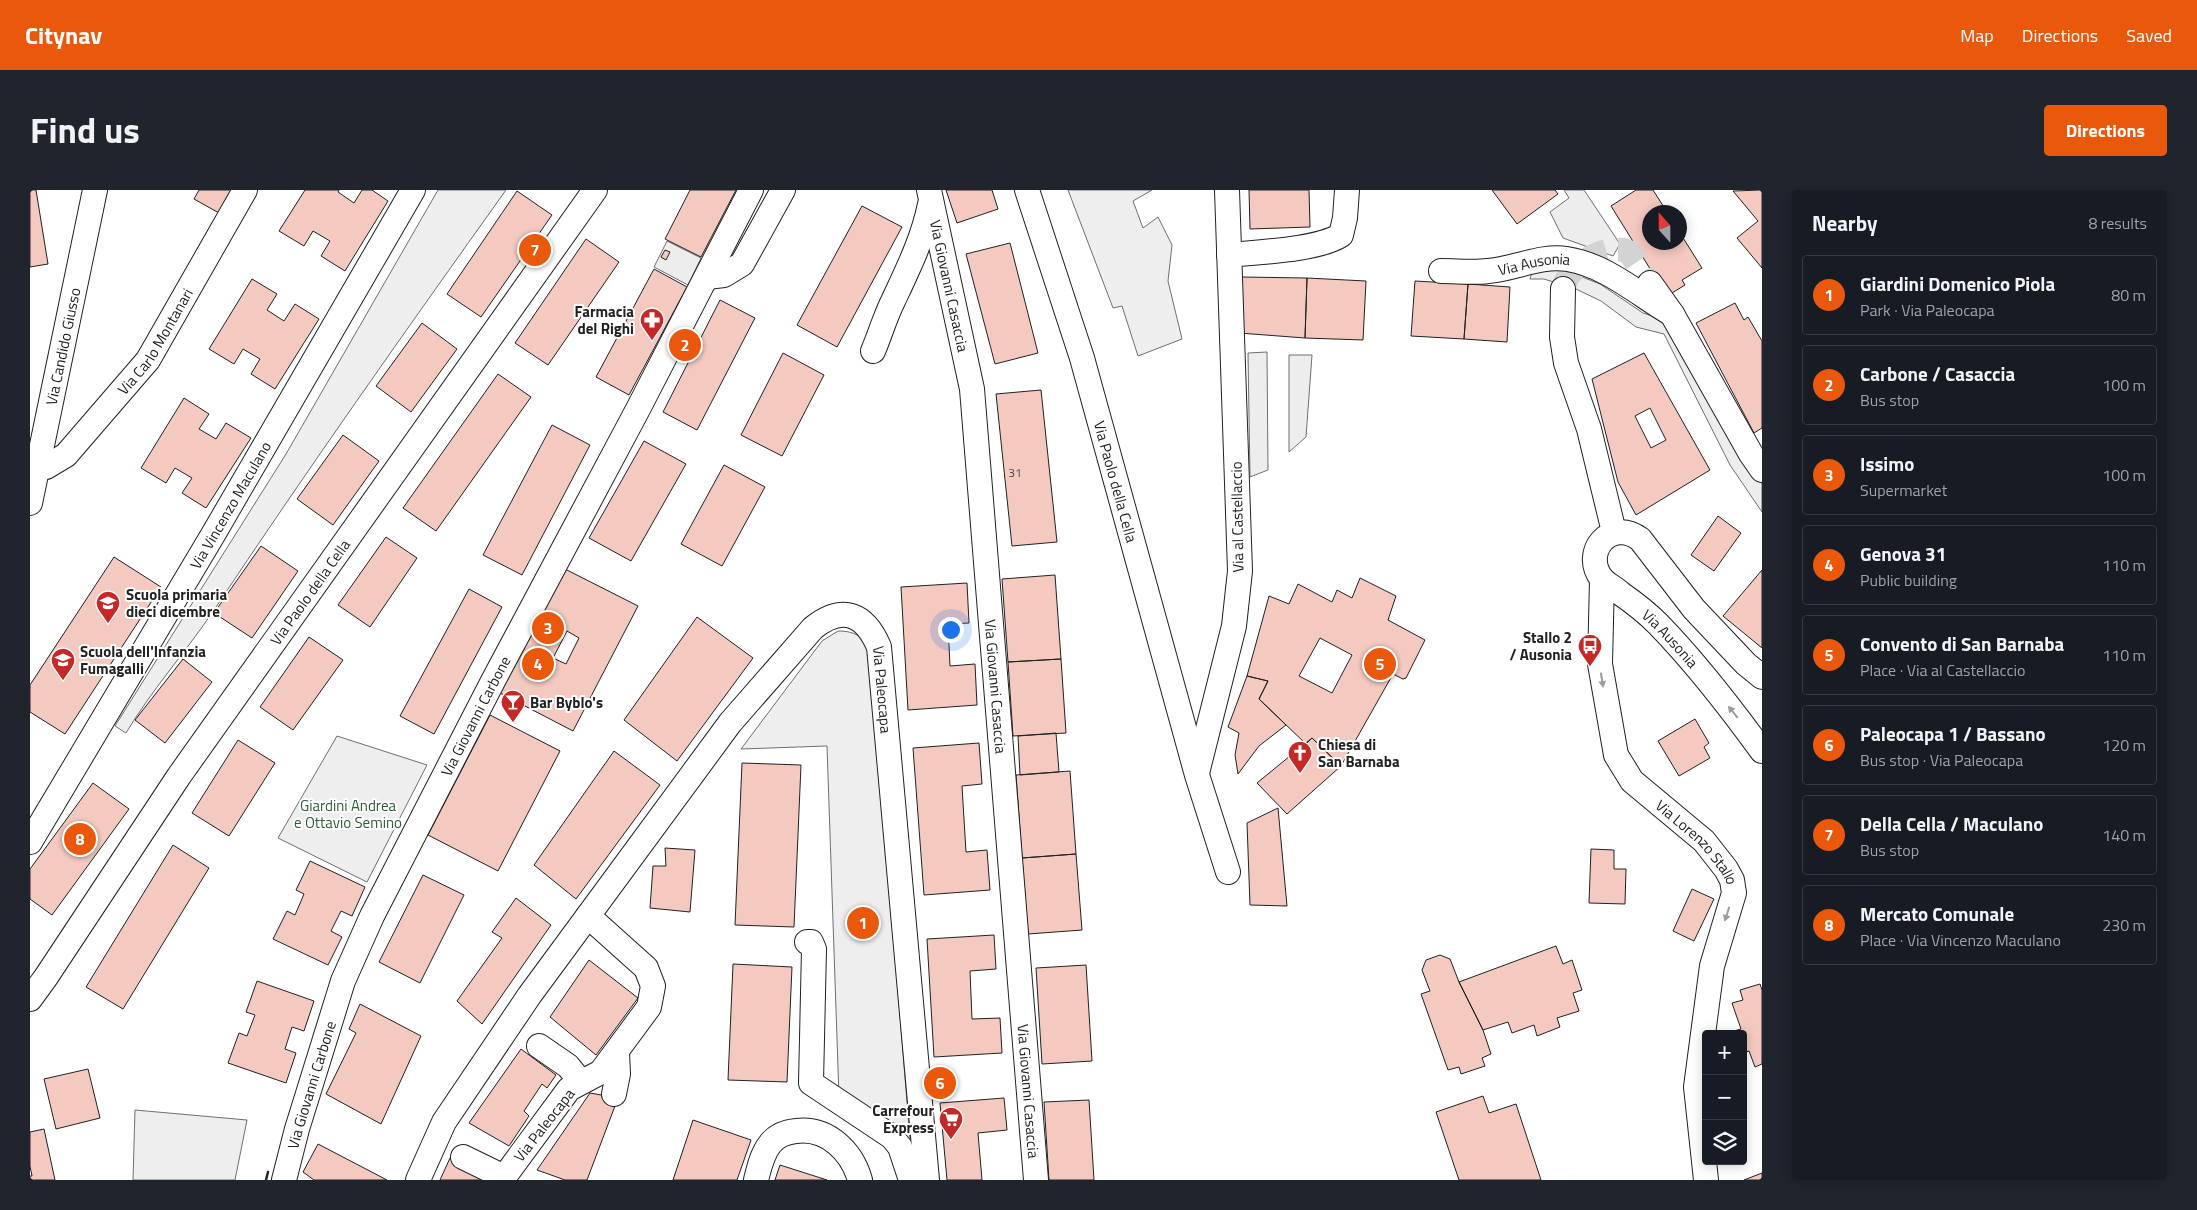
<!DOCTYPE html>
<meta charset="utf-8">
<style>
body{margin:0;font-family:"Titillium Web",sans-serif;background:#20242c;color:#f1f3f6}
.controls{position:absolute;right:15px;bottom:15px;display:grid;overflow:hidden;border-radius:5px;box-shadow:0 2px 12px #0003}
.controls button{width:45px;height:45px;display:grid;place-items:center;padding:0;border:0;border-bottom:1px solid #363941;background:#171b24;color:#f1f3f6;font:25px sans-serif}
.compass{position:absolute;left:1612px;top:15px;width:45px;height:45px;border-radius:50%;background:#171b24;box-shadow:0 2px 12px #0003;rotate:339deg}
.you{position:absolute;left:920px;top:439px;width:18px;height:18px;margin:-12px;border:4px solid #fff;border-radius:50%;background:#1a73e8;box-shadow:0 0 0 8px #1a73e833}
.badge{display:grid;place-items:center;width:32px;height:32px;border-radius:50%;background:#ea580c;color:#fff;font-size:16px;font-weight:700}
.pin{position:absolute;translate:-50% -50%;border:2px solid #fff;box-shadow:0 1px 5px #0006}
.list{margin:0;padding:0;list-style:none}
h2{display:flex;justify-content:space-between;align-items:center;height:65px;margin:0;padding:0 20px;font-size:21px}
h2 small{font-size:16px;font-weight:400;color:#9ea1a6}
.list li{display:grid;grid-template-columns:32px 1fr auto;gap:15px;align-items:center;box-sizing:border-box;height:80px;margin:0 10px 10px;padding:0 10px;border:1px solid #363941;border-radius:5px}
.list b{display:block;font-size:19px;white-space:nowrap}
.list p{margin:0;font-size:16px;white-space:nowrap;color:#9ea1a6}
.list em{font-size:16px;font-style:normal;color:#9ea1a6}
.icon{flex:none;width:28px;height:28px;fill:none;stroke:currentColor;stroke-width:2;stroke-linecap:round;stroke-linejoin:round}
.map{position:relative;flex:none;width:1732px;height:990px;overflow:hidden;border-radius:5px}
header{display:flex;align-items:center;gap:30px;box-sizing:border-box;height:70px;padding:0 25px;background:#ea580c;color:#fff}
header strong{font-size:24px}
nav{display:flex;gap:28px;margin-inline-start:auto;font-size:18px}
.intro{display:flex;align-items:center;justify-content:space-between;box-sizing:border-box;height:120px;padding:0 30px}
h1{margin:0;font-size:35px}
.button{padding:12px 22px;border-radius:5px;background:#ea580c;color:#fff;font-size:18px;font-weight:700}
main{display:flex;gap:30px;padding:0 30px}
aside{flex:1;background:#171b24;border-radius:5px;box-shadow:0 2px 12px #0003}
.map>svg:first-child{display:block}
</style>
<header>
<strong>Citynav</strong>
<nav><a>Map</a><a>Directions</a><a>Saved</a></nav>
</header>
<div class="intro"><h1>Find us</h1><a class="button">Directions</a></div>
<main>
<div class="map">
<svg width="1732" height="990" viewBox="0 0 1732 990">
<rect width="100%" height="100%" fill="#fff"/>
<path fill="#eee" stroke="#6f6f6f" d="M 408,0 L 476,0 C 376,140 277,280 182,423 C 154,464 121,501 96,543 L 85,536 L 256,264 Z
M 1038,0 L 1122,0 L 1103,11 L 1113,38 L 1128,27 L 1142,55 L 1138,91 L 1152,149 L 1108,166 L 1092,116 L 1083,118 Z
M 808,441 C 826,441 833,447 841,462 L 880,950 L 809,907 L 797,556 L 711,559 L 792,451 Z
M 307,546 L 397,575 L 337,692 L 248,648 Z
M 105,920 L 217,930 L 205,990 L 103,990 Z"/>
<path fill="#ededed" stroke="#6f6f6f" d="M 1534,0 L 1554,0 L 1590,54 L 1583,66 L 1533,48 L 1520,22 L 1539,8 Z
M 637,51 L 671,68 L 658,95 L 624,77 Z
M 1503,78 L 1534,80 L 1570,94 L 1613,123 L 1629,128 L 1645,139 L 1713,267 L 1732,293 L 1732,322 L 1700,275 L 1634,144 L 1606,137 L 1571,111 L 1546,99 L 1514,89 L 1500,89 Z
M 1237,162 L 1238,280 L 1220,287 L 1218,163 Z
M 1259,165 L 1282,165 L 1276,247 L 1259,262 Z"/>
<path fill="#f3c9c0" stroke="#222" fill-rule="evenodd" d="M 0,0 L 6,0 L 18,74 L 0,77 Z
M 169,0 L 202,0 L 189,23 L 164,9 Z
M 275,0 L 309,0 L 308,2 L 324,13 L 332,0 L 342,0 L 358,11 L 315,81 L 291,66 L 300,51 L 283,41 L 274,56 L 249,41 Z
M 660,0 L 706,0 L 671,67 L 635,49 Z
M 916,0 L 962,0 L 968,19 L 927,33 Z
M 1219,0 L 1279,0 L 1280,37 L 1220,39 Z
M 1462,0 L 1525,0 L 1528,4 L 1487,34 Z
M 1606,0 L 1623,0 L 1637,22 L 1620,22 L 1620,52 L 1650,52 L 1650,43 L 1672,78 L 1652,90 L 1655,95 L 1637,106 L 1581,16 Z
M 1732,0 L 1732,78 L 1707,48 L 1728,31 L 1703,1 Z
M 487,1 L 522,25 L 451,127 L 417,104 Z
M 832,16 L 872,37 L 807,157 L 767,135 Z
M 556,49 L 589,72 L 518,175 L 485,153 Z
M 980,53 L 1008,163 L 965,174 L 936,64 Z
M 635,60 L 640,62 L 636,70 L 631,67 Z
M 624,79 L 657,97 L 599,205 L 566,187 Z
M 1212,87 L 1277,88 L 1275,148 L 1209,143 Z
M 1277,88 L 1336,91 L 1333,150 L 1275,148 Z
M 222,89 L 247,104 L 237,120 L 254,131 L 265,114 L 289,129 L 245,199 L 221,184 L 230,169 L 213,159 L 204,174 L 179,159 Z
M 1385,91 L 1438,94 L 1434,149 L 1381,146 Z
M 1438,94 L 1480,97 L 1477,152 L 1434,149 Z
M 690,110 L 725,128 L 667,240 L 633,222 Z
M 1705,113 L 1714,130 L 1718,127 L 1732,151 L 1732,238 L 1724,243 L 1666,133 Z
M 392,133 L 427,159 L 381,222 L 346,196 Z
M 753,163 L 794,185 L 752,266 L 711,245 Z
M 1614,163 L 1680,280 L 1606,325 L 1588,292 L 1562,189 ZM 1620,218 L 1636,250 L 1621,258 L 1605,226 Z
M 468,184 L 501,207 L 406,341 L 373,318 Z
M 1011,200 L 1027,352 L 982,356 L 966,204 Z
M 154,208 L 179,224 L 169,239 L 186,249 L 196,233 L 221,248 L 176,318 L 152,303 L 162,288 L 145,278 L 136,293 L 111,278 Z
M 522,235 L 560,255 L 492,385 L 453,365 Z
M 313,245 L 349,271 L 303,335 L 267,309 Z
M 614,251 L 656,274 L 601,371 L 559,348 Z
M 694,275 L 735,297 L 692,376 L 651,354 Z
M 1688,326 L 1711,343 L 1684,381 L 1661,365 Z
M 356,347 L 387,368 L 340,437 L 308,415 Z
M 231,356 L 268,381 L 222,448 L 184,423 Z
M 84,367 L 131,397 L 35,544 L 0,522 L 0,495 Z
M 535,379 L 608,416 L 543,541 L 470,503 ZM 537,441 L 549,448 L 536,474 L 523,468 Z
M 1732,380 L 1732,458 L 1693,426 Z
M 1025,385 L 1031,469 L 978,472 L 972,389 Z
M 1330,388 L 1366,406 L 1358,430 L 1395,450 L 1376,488 L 1373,489 L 1363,484 L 1311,576 L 1282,548 L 1276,554 L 1229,509 L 1238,491 L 1217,486 L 1239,406 L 1259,414 L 1268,394 L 1302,412 L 1307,400 L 1322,408 ZM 1290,448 L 1322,465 L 1302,503 L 1269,486 Z
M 937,393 L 939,433 L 918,434 L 920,476 L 945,474 L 947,515 L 878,520 L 871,397 Z
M 439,399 L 472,417 L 404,544 L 370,526 Z
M 667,427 L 723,468 L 647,571 L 594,530 Z
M 279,447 L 313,470 L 263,540 L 230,517 Z
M 153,469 L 182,492 L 135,553 L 105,530 Z
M 1031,469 L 1036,543 L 983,546 L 978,472 Z
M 1217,486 L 1238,491 L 1229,509 L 1256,535 L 1229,556 L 1208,584 L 1205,565 L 1209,543 L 1198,537 Z
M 460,525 L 530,561 L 468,681 L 398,645 Z
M 1665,529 L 1679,553 L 1674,557 L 1680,568 L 1649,586 L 1628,551 Z
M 1026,543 L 1029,582 L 990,585 L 988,546 Z
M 1282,548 L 1311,576 L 1257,624 L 1227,593 Z
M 208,550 L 245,573 L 199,646 L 162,623 Z
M 949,553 L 952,594 L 932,596 L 936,662 L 957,660 L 960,700 L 894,705 L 883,558 Z
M 584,561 L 630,595 L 546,709 L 504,675 Z
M 712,573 L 771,575 L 764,737 L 705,735 Z
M 1040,581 L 1046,664 L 992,668 L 986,585 Z
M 63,593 L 99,619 L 22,725 L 0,709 L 0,679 Z
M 1248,618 L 1257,716 L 1220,715 L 1217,633 Z
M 143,655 L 179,678 L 93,819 L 56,797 Z
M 635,658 L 665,660 L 660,722 L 620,718 L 623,676 L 636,676 Z
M 1561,659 L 1584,660 L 1584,679 L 1596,679 L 1595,714 L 1559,713 Z
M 1046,664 L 1052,740 L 998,744 L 992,668 Z
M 280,671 L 335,697 L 322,726 L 311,721 L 301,741 L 312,747 L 298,775 L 243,749 L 257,721 L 265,725 L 274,704 L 266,700 Z
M 393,685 L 434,705 L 390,793 L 349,772 Z
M 1662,699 L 1684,709 L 1664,751 L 1643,741 Z
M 486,708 L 521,735 L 452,834 L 427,811 L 472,748 L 462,742 Z
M 964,745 L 966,779 L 940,781 L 942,829 L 970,828 L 972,863 L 904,867 L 897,749 Z
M 1526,756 L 1533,774 L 1542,770 L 1552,800 L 1543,803 L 1549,821 L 1527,828 L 1530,837 L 1507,846 L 1504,835 L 1482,843 L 1478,832 L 1453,840 L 1429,792 Z
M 1410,765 L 1420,769 L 1429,792 L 1453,840 L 1461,864 L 1452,868 L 1455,876 L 1431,884 L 1429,877 L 1418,880 L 1391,804 L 1400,801 L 1392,780 L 1396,770 Z
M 559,770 L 608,808 L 566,865 L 520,827 Z
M 703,774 L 762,777 L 757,892 L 698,890 Z
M 1056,775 L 1062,871 L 1012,874 L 1006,778 Z
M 227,791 L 284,811 L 274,841 L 262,837 L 255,859 L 266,863 L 256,893 L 198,873 L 209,843 L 217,846 L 225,825 L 216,822 Z
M 1730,794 L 1732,800 L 1732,874 L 1725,877 L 1719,861 L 1713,863 L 1713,844 L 1705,844 L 1704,841 L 1711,839 L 1702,813 L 1713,810 L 1710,800 Z
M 330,814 L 391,846 L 351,934 L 296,904 L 326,843 L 319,839 Z
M 491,859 L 526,885 L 517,898 L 512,894 L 494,921 L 499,926 L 479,956 L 439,933 Z
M 58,879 L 70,928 L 26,939 L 14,889 Z
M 560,903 L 588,908 L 557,990 L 535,990 L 507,980 Z
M 1453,906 L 1459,923 L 1486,914 L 1511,990 L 1429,990 L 1406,922 Z
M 974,908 L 977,940 L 948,943 L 952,990 L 917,990 L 910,913 Z
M 1059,910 L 1064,990 L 1019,990 L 1014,912 Z
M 663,930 L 721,950 L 707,990 L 643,990 Z
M 14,939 L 25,990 L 0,990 L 0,986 L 2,986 L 0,976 L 0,942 Z
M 288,954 L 357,990 L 284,990 L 273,982 Z
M 420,968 L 456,986 L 455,990 L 410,990 Z
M 750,975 L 797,990 L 745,990 Z
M 1732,983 L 1732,990 L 1714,990 Z"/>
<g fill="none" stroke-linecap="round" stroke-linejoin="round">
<path stroke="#d3d3d3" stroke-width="24" stroke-dasharray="24 12" stroke-linecap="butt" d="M 1533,99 C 1535,94 1536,89 1539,85 C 1551,70 1581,53 1599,62 L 1620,93"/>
<defs>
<g id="minor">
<path id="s1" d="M 899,0 L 942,199 L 1006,990"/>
<path id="s2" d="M 997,0 L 1052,168 L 1167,585 L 1198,682"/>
<path d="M 1199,65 C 1228,62 1288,60 1311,45 L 1315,28 L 1317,0"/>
<path id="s3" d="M 1411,81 C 1427,81 1443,83 1458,81 C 1484,79 1510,65 1537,69 C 1576,75 1609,105 1642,124 L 1620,93"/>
<path d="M 677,87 L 694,85 L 712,74 L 753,0"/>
<path d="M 1533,99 L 1532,147 L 1536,173 L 1559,239 L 1584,342"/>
<path d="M 1642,124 L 1721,264 L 1732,280"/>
<path d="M 843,161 C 850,145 855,127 863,111 C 878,79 893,49 900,14"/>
<path id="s4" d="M 0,272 L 16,277 L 36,265 L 118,170 L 215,0"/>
<path id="s5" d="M 0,313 L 65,0"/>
<path id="s6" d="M 1572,389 L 1570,474 L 1586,565 L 1602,591 L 1674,651 L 1696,679 L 1702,690 L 1704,703 L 1682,776 L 1666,897 L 1676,990"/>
<path id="s7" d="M 1732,487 L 1716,474 L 1664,419 L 1610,349 C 1580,327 1551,363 1572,389 C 1576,394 1585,398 1590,403 C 1603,412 1617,423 1628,434 C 1666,473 1700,517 1732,561"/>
<path d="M 1167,583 L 1204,436 L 1210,381 L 1197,0"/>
<path id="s8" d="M 0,652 L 184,343 L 383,0"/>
<path d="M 777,752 L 781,752 L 784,759 L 781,893 L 862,947 L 870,957 L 881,990"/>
<path id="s9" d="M 0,809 L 16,787 L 149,586 L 565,0"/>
<path d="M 509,856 L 538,876 L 551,892"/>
<path d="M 584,904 L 588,884 L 587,863"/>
<path d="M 433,967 L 474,987"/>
<path id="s10" d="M 254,990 L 267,939 L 313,791 L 342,726 L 463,491 L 607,221 L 721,0"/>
<path id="s11" d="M 388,990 L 414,932 L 499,806 L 700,533 L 783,438 C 813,414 835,424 849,457 L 897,990"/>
<path d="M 472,990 L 539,899 L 571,882 L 619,817 L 623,796 L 616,778 L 558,726"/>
<path d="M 726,990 C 729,978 732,964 740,954 C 746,946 756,942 766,941 C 798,937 822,962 830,990"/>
</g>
</defs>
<use href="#minor" stroke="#222" stroke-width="26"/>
<use href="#minor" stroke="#fff" stroke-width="24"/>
<path stroke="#222" stroke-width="2.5" d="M 236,990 L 238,982"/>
</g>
<defs><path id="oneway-solid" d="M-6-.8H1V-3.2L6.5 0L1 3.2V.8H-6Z" transform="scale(1.25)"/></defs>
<g fill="#9c9c9c">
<use href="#oneway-solid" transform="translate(1572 490) rotate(81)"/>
<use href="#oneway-solid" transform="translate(1703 522) rotate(-129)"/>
<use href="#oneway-solid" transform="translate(1697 724) rotate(108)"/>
</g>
<defs>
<symbol id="pharmacy-pin" viewBox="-11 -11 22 30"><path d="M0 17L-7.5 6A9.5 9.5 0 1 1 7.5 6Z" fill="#c62828" stroke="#fff"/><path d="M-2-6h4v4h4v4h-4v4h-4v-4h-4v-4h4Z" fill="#fff"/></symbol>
<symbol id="school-pin" viewBox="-11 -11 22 30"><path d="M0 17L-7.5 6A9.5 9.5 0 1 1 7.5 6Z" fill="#c62828" stroke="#fff"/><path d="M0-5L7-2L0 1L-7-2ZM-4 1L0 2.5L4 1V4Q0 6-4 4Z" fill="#fff"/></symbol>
<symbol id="bus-pin" viewBox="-11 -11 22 30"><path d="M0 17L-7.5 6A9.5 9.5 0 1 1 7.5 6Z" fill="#c62828" stroke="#fff"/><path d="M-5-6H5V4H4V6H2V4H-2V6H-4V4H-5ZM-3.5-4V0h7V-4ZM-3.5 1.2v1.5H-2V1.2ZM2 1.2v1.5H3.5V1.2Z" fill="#fff"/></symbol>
<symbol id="bar-pin" viewBox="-11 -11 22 30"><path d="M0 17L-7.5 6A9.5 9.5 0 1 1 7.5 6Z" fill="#c62828" stroke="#fff"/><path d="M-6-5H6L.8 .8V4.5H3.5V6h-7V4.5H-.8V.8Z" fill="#fff"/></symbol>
<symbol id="church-pin" viewBox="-11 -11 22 30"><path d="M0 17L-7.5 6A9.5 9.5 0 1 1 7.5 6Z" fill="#c62828" stroke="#fff"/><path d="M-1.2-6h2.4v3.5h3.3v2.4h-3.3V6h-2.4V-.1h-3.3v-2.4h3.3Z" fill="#fff"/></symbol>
<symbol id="supermarket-pin" viewBox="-11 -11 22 30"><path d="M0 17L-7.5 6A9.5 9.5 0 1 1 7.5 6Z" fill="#c62828" stroke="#fff"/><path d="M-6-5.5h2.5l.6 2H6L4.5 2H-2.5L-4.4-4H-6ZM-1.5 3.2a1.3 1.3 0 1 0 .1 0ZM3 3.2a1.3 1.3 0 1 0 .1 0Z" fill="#fff"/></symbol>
</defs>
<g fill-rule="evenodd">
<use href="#pharmacy-pin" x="608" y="116" width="28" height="38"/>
<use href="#school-pin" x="64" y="399" width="28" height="38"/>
<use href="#bus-pin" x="1546" y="442" width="28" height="38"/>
<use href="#school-pin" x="19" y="456" width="28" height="38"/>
<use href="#bar-pin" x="469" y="498" width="28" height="38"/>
<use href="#church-pin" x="1256" y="549" width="28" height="38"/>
<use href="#supermarket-pin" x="907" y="915" width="28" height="38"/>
</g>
<g text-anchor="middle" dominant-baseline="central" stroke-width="4" stroke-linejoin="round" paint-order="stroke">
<g font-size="12" fill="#564c4a">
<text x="985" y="282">31</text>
</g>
<g font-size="15" fill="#222" stroke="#fff">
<text stroke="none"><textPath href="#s3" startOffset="94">Via Ausonia</textPath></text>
<text stroke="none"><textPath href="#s1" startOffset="98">Via Giovanni Casaccia</textPath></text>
<text stroke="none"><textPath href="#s4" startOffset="185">Via Carlo Montanari</textPath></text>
<text stroke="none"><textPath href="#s5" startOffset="160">Via Candido Giusso</textPath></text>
<text stroke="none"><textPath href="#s2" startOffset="305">Via Paolo della Cella</textPath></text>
<text stroke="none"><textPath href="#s8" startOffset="392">Via Vincenzo Maculano</textPath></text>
<text transform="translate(1207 327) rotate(-91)">Via al Castellaccio</text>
<text stroke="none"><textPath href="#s9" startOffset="494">Via Paolo della Cella</textPath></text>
<text stroke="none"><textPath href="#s7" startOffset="359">Via Ausonia</textPath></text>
<text stroke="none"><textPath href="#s1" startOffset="502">Via Giovanni Casaccia</textPath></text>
<text stroke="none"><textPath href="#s11" startOffset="808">Via Paleocapa</textPath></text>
<text stroke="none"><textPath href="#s10" startOffset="504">Via Giovanni Carbone</textPath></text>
<text stroke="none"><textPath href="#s6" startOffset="298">Via Lorenzo Stallo</textPath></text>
<text stroke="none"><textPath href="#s10" startOffset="99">Via Giovanni Carbone</textPath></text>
<text stroke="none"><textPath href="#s1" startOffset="908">Via Giovanni Casaccia</textPath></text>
<text transform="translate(514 935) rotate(-52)">Via Paleocapa</text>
</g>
<g font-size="15" font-weight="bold" fill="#222" stroke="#fff" text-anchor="start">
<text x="604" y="121" text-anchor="end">Farmacia<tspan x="604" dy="17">del Righi</tspan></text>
<text x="96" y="404">Scuola primaria<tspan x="96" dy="17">dieci dicembre</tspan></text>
<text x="1542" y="447" text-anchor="end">Stallo 2<tspan x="1542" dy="17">/ Ausonia</tspan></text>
<text x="50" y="461">Scuola dell'Infanzia<tspan x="50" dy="17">Fumagalli</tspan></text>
<text x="500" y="512">Bar Byblo's</text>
<text x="1288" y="554">Chiesa di<tspan x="1288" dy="17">San Barnaba</tspan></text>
<text x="904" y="920" text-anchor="end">Carrefour<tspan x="904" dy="17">Express</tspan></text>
</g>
<g font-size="15" fill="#2f5e38" stroke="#fff">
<text x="318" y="615">Giardini Andrea<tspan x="318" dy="17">e Ottavio Semino</tspan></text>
</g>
</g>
</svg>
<div class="controls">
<button>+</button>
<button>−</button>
<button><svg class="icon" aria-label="layers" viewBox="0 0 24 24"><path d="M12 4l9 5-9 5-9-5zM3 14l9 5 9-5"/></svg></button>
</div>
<svg class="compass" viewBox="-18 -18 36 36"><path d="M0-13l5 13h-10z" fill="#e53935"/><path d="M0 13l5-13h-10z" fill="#9ea1a6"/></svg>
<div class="you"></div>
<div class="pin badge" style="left:833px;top:733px">1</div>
<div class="pin badge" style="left:655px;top:155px">2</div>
<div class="pin badge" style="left:518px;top:438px">3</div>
<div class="pin badge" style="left:508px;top:474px">4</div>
<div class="pin badge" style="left:1350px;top:474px">5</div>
<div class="pin badge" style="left:910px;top:893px">6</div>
<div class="pin badge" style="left:505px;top:60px">7</div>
<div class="pin badge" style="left:50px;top:649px">8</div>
</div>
<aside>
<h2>Nearby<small>8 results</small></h2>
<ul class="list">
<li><span class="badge">1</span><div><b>Giardini Domenico Piola</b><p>Park · Via Paleocapa</p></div><em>80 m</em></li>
<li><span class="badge">2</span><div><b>Carbone / Casaccia</b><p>Bus stop</p></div><em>100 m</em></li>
<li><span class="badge">3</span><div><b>Issimo</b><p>Supermarket</p></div><em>100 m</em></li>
<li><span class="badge">4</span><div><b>Genova 31</b><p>Public building</p></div><em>110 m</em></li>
<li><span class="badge">5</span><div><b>Convento di San Barnaba</b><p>Place · Via al Castellaccio</p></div><em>110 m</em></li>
<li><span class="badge">6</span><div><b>Paleocapa 1 / Bassano</b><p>Bus stop · Via Paleocapa</p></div><em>120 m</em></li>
<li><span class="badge">7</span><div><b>Della Cella / Maculano</b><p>Bus stop</p></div><em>140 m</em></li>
<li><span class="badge">8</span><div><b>Mercato Comunale</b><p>Place · Via Vincenzo Maculano</p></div><em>230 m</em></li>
</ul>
</aside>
</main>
